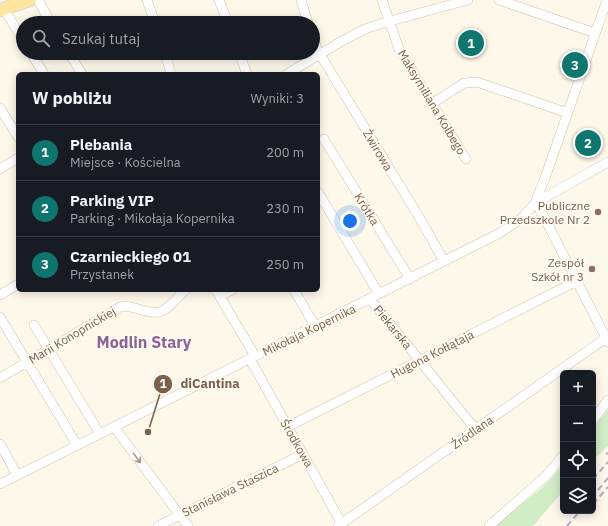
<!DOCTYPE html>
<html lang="pl">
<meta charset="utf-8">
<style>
body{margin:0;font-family:"IBM Plex Sans",sans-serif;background:#242831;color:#f1f3f6}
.controls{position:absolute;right:12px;bottom:12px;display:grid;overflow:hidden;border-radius:6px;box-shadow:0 2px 10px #0003}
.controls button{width:36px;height:36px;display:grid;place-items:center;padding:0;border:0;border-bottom:1px solid #363941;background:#171b24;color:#f1f3f6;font:20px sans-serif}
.you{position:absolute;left:350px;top:221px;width:14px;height:14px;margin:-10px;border:3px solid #fff;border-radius:50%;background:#1a73e8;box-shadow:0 0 0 6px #1a73e833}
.badge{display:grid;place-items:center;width:26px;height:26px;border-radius:50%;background:#0f766e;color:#fff;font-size:13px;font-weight:700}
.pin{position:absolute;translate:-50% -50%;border:2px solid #fff;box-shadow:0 1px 4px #0006}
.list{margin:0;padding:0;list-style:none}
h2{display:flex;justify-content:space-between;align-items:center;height:52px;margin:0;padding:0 16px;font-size:17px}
h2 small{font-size:13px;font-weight:400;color:#9ea1a6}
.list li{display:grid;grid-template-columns:26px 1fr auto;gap:12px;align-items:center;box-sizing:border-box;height:56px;padding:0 16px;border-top:1px solid #363941}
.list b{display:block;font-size:15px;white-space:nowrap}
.list p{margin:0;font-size:13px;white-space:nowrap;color:#9ea1a6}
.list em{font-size:13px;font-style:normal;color:#9ea1a6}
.icon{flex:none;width:22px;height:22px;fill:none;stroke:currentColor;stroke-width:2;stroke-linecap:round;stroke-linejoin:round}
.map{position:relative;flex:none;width:608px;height:526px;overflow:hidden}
.search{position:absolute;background:#171b24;box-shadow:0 2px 10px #0003;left:16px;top:16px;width:304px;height:44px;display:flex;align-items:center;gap:10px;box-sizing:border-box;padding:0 14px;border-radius:22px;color:#9ea1a6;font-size:15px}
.panel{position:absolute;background:#171b24;box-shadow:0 2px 10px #0003;left:16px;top:72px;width:304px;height:220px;border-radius:6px}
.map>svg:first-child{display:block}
</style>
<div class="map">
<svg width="608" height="526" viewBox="0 0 608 526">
<rect width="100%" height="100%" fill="#fdf8e9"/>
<path fill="#d1edc6" d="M 608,409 L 608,446 L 593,460 L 593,428 Z
M 563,466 L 563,491 L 533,526 L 493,526 L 541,489 Z"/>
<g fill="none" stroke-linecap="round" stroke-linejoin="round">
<defs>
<path id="minor" d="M 38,0 L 51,23
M 147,0 L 155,23
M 219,0 L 228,23
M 301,0 L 308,23
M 382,0 L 399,49 L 466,159
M 499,0 L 595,33
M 4,9 L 23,40
M 313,38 L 318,51 L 419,217 L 444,261
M 31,53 L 44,74
M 69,53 L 82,74
M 165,53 L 171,74
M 239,53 L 247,74
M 287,74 L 342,41 L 365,29 L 383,23 L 468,0
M 433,103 L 464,83 L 477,82 L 568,113
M 0,108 L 18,137
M 324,139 L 410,279
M 0,169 L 18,158
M 318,192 L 379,294
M 535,203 L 545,178 L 607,0
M 535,203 L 542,213 L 608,342
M 216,290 L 255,356
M 294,290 L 315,326
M 0,295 L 18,284
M 220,296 L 232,290
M 370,299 L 476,430
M 0,317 L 77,445
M 34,325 L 100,434
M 250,359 L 343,526
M 0,378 L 120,307 C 127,305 131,307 138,309 C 165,318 167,308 185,290
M 593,420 L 608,400
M 114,427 L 188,526
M 287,427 L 577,281
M 0,444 L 17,475
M 0,484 L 498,234 L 521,219 L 535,203 L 608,162
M 158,526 L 303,454
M 338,526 L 606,338
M 489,526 L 546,476 L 563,456"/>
<path id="major" d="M 0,10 L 30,0"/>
</defs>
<use href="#minor" stroke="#d1c1ad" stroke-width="10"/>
<use href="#major" stroke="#dcd6d0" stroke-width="14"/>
<use href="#minor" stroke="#fff" stroke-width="9"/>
<use href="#major" stroke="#fee6a0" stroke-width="12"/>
<path stroke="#bda6c9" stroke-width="2" stroke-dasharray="6 4" stroke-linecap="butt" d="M 606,454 L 608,453
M 593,479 L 608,462
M 598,490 L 608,478
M 593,504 L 608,487
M 567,526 L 580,511"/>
</g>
<defs><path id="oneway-shaft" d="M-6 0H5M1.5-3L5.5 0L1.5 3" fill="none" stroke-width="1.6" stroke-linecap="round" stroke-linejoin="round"/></defs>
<use stroke="#a9988a" href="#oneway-shaft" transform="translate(137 458) rotate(53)"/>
<g fill="#8d6e63" stroke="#fffbf1" stroke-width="1.5">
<circle cx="598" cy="212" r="4"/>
<circle cx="592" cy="269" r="4"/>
</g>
<g text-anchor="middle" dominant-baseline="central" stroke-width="4" stroke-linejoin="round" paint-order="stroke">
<g font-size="12" fill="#7a614b" stroke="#fffbf1">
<text transform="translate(432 102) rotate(59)">Maksymiliana Kolbego</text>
<text transform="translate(378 150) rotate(59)">Żwirowa</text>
<text transform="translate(367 209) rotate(58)">Krótka</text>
<text transform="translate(393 327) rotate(51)">Piekarska</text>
<text transform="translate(309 330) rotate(-26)">Mikołaja Kopernika</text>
<text transform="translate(72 335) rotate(-31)">Marii Konopnickiej</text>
<text transform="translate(432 354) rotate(-27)">Hugona Kołłątaja</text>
<text transform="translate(472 432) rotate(-35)">Źródlana</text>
<text transform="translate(297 443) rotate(60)">Środkowa</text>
<text transform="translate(230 490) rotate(-26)">Stanisława Staszica</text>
</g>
<g font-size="12" fill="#785e54" stroke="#fffbf1" text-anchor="end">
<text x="590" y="205">Publiczne<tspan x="590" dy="14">Przedszkole Nr 2</tspan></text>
<text x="584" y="262">Zespół<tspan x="584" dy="14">Szkół nr 3</tspan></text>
</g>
<g font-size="16" font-weight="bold" fill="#8b6396" stroke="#fffbf1">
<text x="144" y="342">Modlin Stary</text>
</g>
</g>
<path fill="none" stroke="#7a614b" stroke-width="1.5" d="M148 432L163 384"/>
<g fill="#7a614b" stroke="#fffbf1" stroke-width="1.5">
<circle cx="148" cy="432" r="4"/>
<circle cx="163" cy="384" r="10"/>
</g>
<g font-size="12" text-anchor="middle" font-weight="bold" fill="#fff">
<text x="163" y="388">1</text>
</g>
<g font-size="13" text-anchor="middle" font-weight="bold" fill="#7a614b" stroke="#fffbf1" stroke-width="4" stroke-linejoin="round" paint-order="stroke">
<text x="210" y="388">diCantina</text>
</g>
</svg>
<div class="controls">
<button>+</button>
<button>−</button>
<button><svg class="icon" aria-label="locate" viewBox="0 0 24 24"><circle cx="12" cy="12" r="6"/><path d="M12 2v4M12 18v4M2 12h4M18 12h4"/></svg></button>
<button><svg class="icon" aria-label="layers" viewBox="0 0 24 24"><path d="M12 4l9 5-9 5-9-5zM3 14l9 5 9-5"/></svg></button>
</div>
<div class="you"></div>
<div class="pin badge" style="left:471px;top:43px">1</div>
<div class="pin badge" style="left:588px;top:143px">2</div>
<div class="pin badge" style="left:575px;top:65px">3</div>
<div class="search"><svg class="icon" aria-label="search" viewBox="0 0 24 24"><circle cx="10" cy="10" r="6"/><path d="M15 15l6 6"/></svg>Szukaj tutaj</div>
<section class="panel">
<h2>W pobliżu<small>Wyniki: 3</small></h2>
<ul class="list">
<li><span class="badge">1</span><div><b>Plebania</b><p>Miejsce · Kościelna</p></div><em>200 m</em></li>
<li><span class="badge">2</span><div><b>Parking VIP</b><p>Parking · Mikołaja Kopernika</p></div><em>230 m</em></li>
<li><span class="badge">3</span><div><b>Czarnieckiego 01</b><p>Przystanek</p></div><em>250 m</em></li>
</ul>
</section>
</div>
